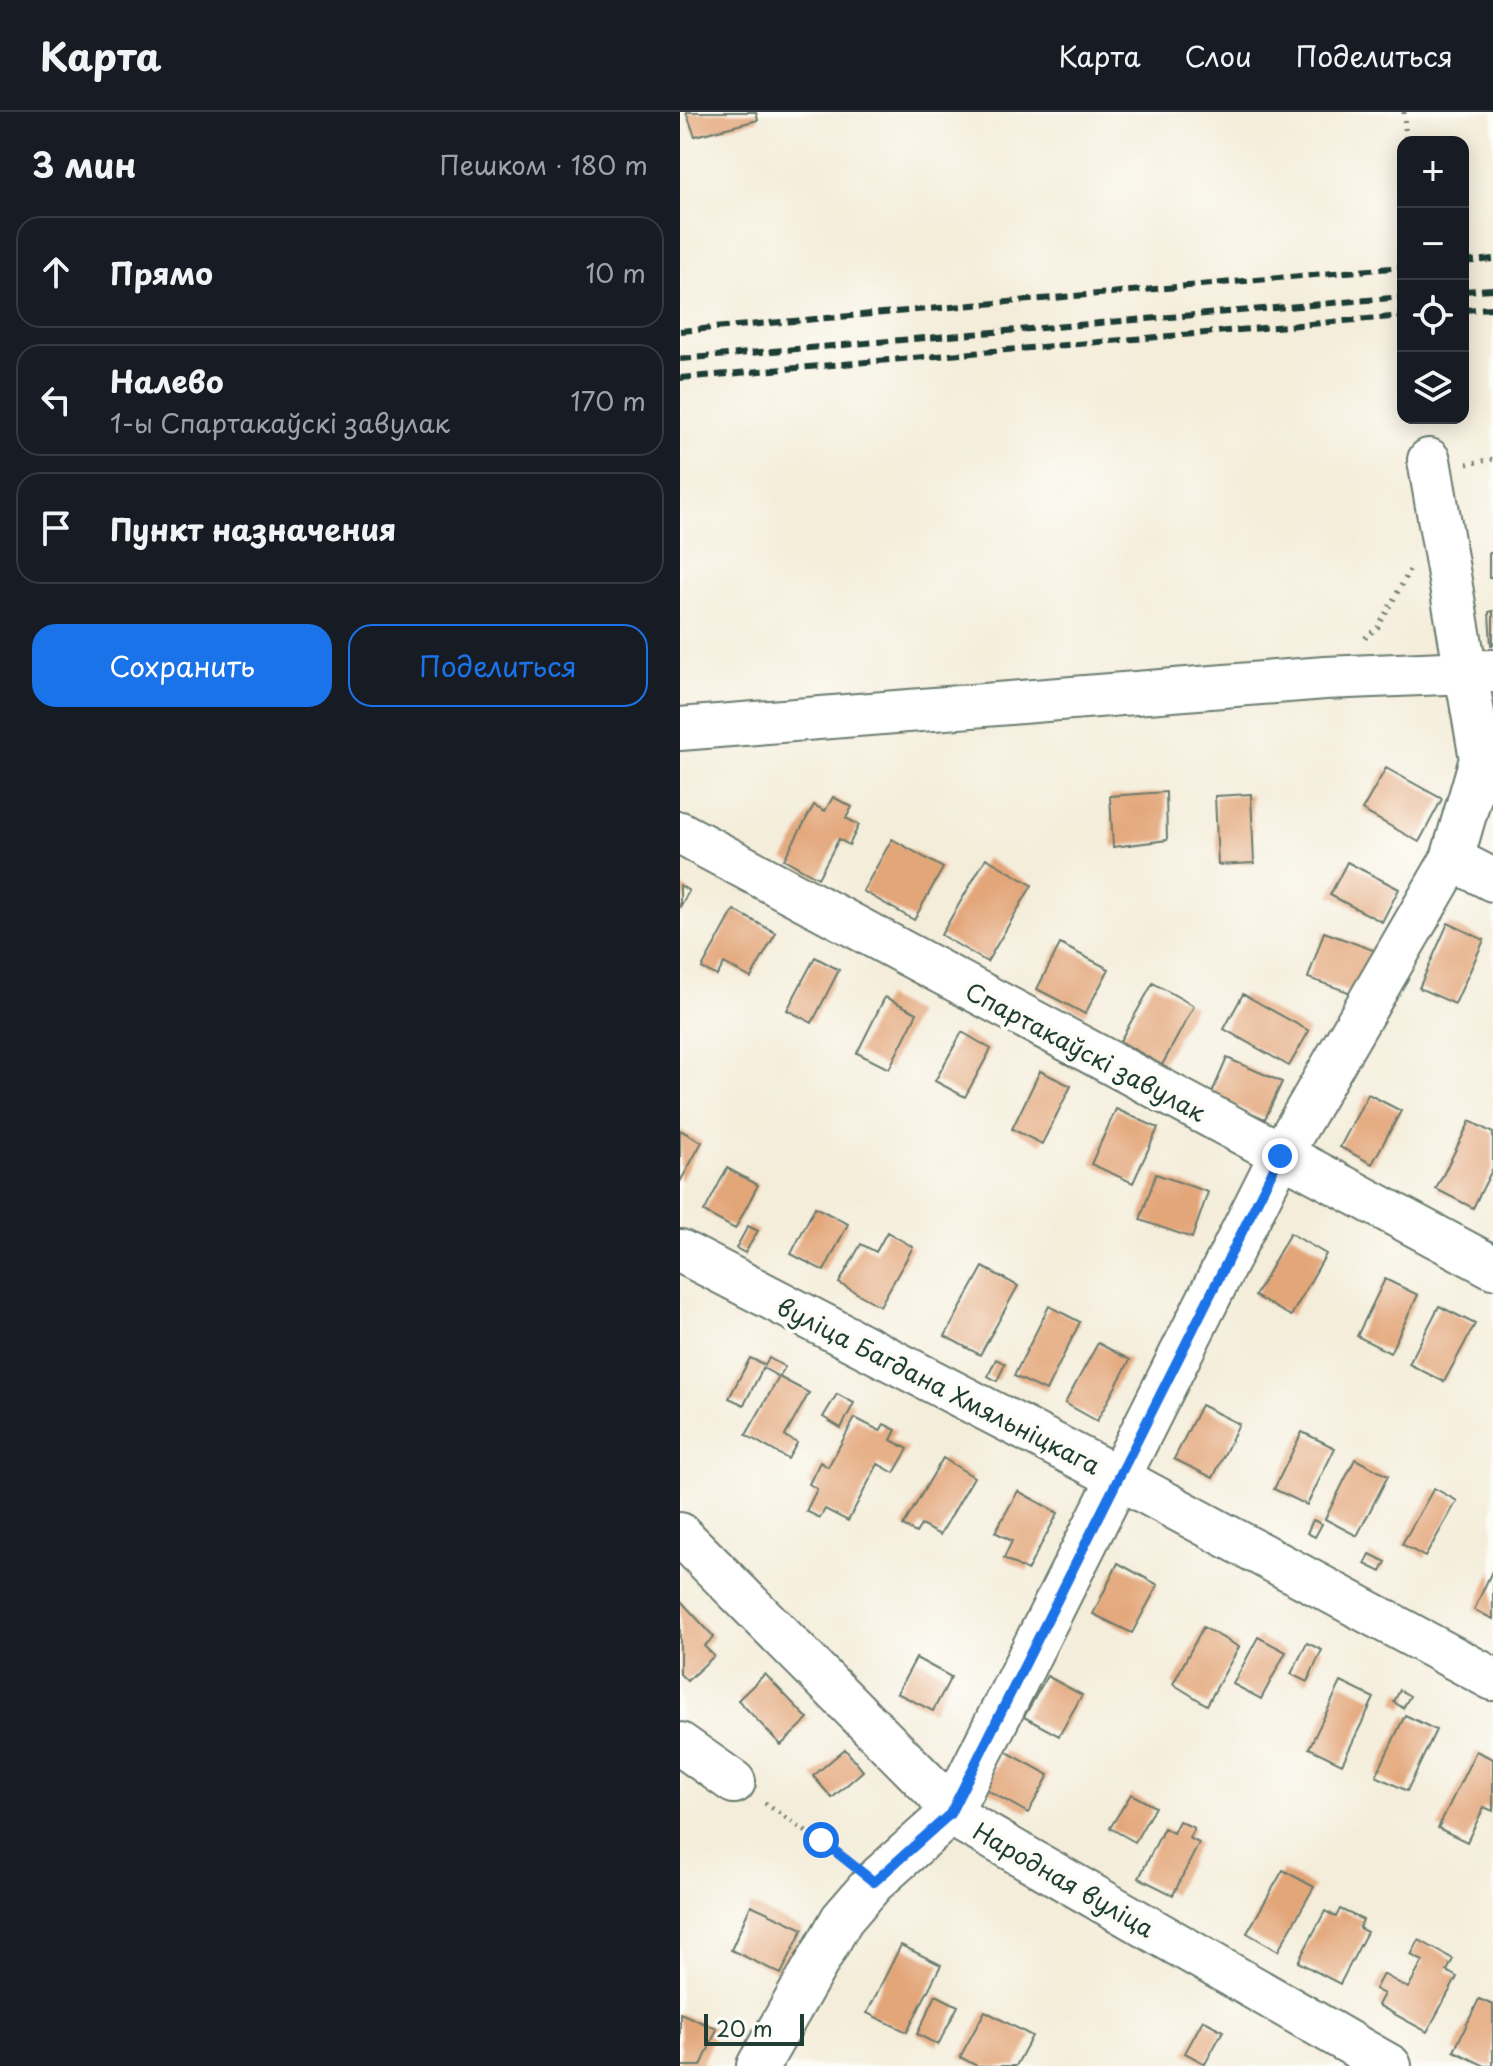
<!DOCTYPE html>
<html lang="ru">
<meta charset="utf-8">
<style>
body{margin:0;font-family:"Playpen Sans",sans-serif;background:#20242c;color:#f1f3f6}
.controls{position:absolute;right:24px;top:24px;display:grid;overflow:hidden;border-radius:16px;box-shadow:0 4px 20px #0003}
.controls button{width:72px;height:72px;display:grid;place-items:center;padding:0;border:0;border-bottom:2px solid #363941;background:#171b24;color:#f1f3f6;font:40px sans-serif}
.scale{position:absolute;left:24px;bottom:20px;width:100px;box-sizing:border-box;padding-left:8px;border:4px solid #1f3d34;border-top:0;font-size:22px;line-height:28px;white-space:nowrap;color:#1f3d34;-webkit-text-stroke:6px #fdfcf7;paint-order:stroke}
.stop{position:absolute;width:24px;height:24px;margin:-18px;border:6px solid #1a73e8;border-radius:50%;background:#fff}
.stop.end{background:#1a73e8;border-color:#fff;box-shadow:0 2px 8px #0008}
.list{margin:0;padding:0;list-style:none}
h2{display:flex;justify-content:space-between;align-items:center;height:104px;margin:0;padding:0 32px;font-size:34px}
h2 small{font-size:26px;font-weight:400;color:#9ea1a6}
.list li{display:grid;grid-template-columns:52px 1fr auto;gap:24px;align-items:center;box-sizing:border-box;height:112px;margin:0 16px 16px;padding:0 16px;border:2px solid #363941;border-radius:24px}
.list b{display:block;font-size:30px;white-space:nowrap}
.list p{margin:0;font-size:26px;white-space:nowrap;color:#9ea1a6}
.list em{font-size:26px;font-style:normal;color:#9ea1a6}
.actions{display:flex;gap:16px;padding:24px 32px}
.actions a{flex:1;padding:18px 0;border:2px solid #1a73e8;border-radius:24px;text-align:center;font-size:28px;color:#1a73e8}
.actions .main{background:#1a73e8;color:#fff}
.icon{flex:none;width:44px;height:44px;fill:none;stroke:currentColor;stroke-width:2;stroke-linecap:round;stroke-linejoin:round}
.map{position:relative;flex:none;width:813px;height:1954px;overflow:hidden}
header{display:flex;align-items:center;gap:48px;box-sizing:border-box;height:112px;padding:0 40px;background:#171b24;border-bottom:2px solid #363941}
header strong{font-size:38px}
nav{display:flex;gap:44px;margin-inline-start:auto;font-size:28px}
main{display:flex}
aside{flex:1;background:#171b24}
.map>svg:first-child{display:block}
</style>
<header>
<strong>Карта</strong>
<nav><a>Карта</a><a>Слои</a><a>Поделиться</a></nav>
</header>
<main>
<aside>
<h2>3 мин<small>Пешком · 180 m</small></h2>
<ul class="list">
<li><svg class="icon" aria-label="ahead" viewBox="0 0 24 24"><path d="M12 20V5M6 11l6-6 6 6"/></svg><div><b>Прямо</b></div><em>10 m</em></li>
<li><svg class="icon" aria-label="left" viewBox="0 0 24 24"><path d="M17 20v-9H6M10 6l-5 5 5 5"/></svg><div><b>Налево</b><p>1-ы Спартакаўскі завулак</p></div><em>170 m</em></li>
<li><svg class="icon" aria-label="arrive" viewBox="0 0 24 24"><path d="M6 21V4h12l-3 4 3 4H6"/></svg><div><b>Пункт назначения</b></div></li>
</ul>
<div class="actions"><a class="main">Сохранить</a><a>Поделиться</a></div>
</aside>
<div class="map">
<svg width="813" height="1954" viewBox="0 0 813 1954">
<rect width="100%" height="100%" fill="#fdfcf7"/>
<filter id="ink" filterUnits="userSpaceOnUse"><feTurbulence type="fractalNoise" baseFrequency=".0125" numOctaves="2"/><feDisplacementMap in="SourceGraphic" scale="16" xChannelSelector="R" yChannelSelector="G"/><feConvolveMatrix kernelMatrix="1 2 1 2 8 2 1 2 1" color-interpolation-filters="sRGB"/></filter>
<filter id="wash" filterUnits="userSpaceOnUse"><feTurbulence type="fractalNoise" baseFrequency=".006" numOctaves="4" result="noise"/><feDisplacementMap in="SourceGraphic" scale="32" xChannelSelector="R" yChannelSelector="G"/><feGaussianBlur stdDeviation="1.8" result="paint"/><feColorMatrix in="noise" values="0 0 0 0 0 0 0 0 0 0 0 0 0 0 0 0 0 1.4 0 .05"/><feComposite in="paint" operator="in"/></filter>
<g filter="url(#wash)">
<rect width="100%" height="100%" fill="#f4edda"/>
<g id="blocks">
<path fill="#e3a679" d="M 6,0 L 76,0 L 78,8 L 15,24 Z
M 809,441 L 813,441 L 813,466 L 809,466 Z
M 813,499 L 813,533 L 811,533 L 809,500 Z
M 706,656 L 762,687 L 739,730 L 682,698 Z
M 486,680 L 487,728 L 433,735 L 430,684 Z
M 571,682 L 574,751 L 538,753 L 535,684 Z
M 153,685 L 172,695 L 166,706 L 179,713 L 169,733 L 159,727 L 138,766 L 104,747 L 134,693 L 145,699 Z
M 212,727 L 263,756 L 234,808 L 183,779 Z
M 306,746 L 352,773 L 307,850 L 261,823 Z
M 667,750 L 719,777 L 702,810 L 650,783 Z
M 0,773 L 9,779 L 0,795 Z
M 54,798 L 96,821 L 71,866 L 44,851 L 37,864 L 22,856 Z
M 768,811 L 804,828 L 775,892 L 739,876 Z
M 644,820 L 696,839 L 680,884 L 628,866 Z
M 380,832 L 429,857 L 405,902 L 357,877 Z
M 135,845 L 159,858 L 132,911 L 107,898 Z
M 473,871 L 514,894 L 482,953 L 440,929 Z
M 563,882 L 629,919 L 609,954 L 544,917 Z
M 205,885 L 237,901 L 209,957 L 177,941 Z
M 282,920 L 311,937 L 285,985 L 255,969 Z
M 547,946 L 602,970 L 585,1007 L 531,983 Z
M 360,959 L 391,974 L 362,1032 L 332,1017 Z
M 688,982 L 721,999 L 692,1052 L 660,1035 Z
M 436,997 L 478,1016 L 453,1071 L 411,1052 Z
M 790,1009 L 813,1021 L 813,1056 L 793,1096 L 756,1077 Z
M 0,1018 L 22,1030 L 0,1070 Z
M 47,1056 L 78,1073 L 55,1117 L 24,1100 Z
M 476,1062 L 528,1080 L 512,1126 L 460,1108 Z
M 135,1095 L 168,1112 L 144,1159 L 111,1142 Z
M 68,1114 L 78,1119 L 65,1141 L 56,1136 Z
M 207,1120 L 233,1135 L 200,1194 L 159,1171 L 181,1132 L 196,1140 Z
M 610,1121 L 646,1142 L 611,1204 L 575,1184 Z
M 303,1155 L 338,1174 L 300,1243 L 265,1224 Z
M 705,1167 L 738,1183 L 710,1241 L 677,1224 Z
M 369,1194 L 400,1210 L 366,1279 L 334,1264 Z
M 759,1194 L 795,1212 L 764,1270 L 729,1252 Z
M 418,1231 L 450,1248 L 417,1309 L 385,1291 Z
M 70,1246 L 85,1253 L 89,1246 L 105,1255 L 99,1265 L 83,1256 L 64,1293 L 49,1286 Z
M 316,1247 L 325,1252 L 317,1269 L 308,1264 Z
M 99,1265 L 129,1281 L 105,1324 L 117,1331 L 108,1347 L 66,1323 Z
M 157,1282 L 174,1291 L 161,1316 L 143,1305 Z
M 521,1293 L 559,1312 L 533,1366 L 494,1347 Z
M 175,1306 L 200,1319 L 204,1312 L 216,1318 L 211,1328 L 228,1337 L 214,1361 L 198,1352 L 168,1409 L 145,1397 L 140,1406 L 126,1399 L 137,1377 L 129,1372 L 140,1350 L 148,1355 Z
M 622,1320 L 655,1336 L 627,1393 L 594,1377 Z
M 263,1346 L 294,1365 L 260,1423 L 241,1413 L 236,1421 L 223,1414 Z
M 675,1347 L 708,1364 L 677,1424 L 645,1407 Z
M 754,1376 L 777,1389 L 745,1445 L 722,1432 Z
M 338,1379 L 378,1401 L 347,1459 L 324,1446 L 332,1429 L 315,1420 Z
M 633,1408 L 642,1412 L 635,1425 L 627,1421 Z
M 690,1442 L 706,1450 L 701,1460 L 685,1452 Z
M 438,1451 L 478,1473 L 452,1521 L 413,1502 Z
M 813,1457 L 813,1507 L 794,1498 Z
M 0,1488 L 34,1525 L 24,1534 L 34,1544 L 7,1569 L 0,1562 Z
M 523,1515 L 559,1535 L 527,1593 L 493,1572 Z
M 578,1525 L 606,1540 L 581,1587 L 553,1572 Z
M 627,1531 L 642,1538 L 627,1570 L 611,1562 Z
M 236,1546 L 271,1565 L 253,1599 L 217,1581 Z
M 85,1562 L 128,1607 L 101,1633 L 58,1588 Z
M 367,1564 L 402,1583 L 379,1624 L 344,1605 Z
M 661,1570 L 694,1586 L 662,1652 L 629,1636 Z
M 720,1578 L 730,1584 L 723,1596 L 714,1590 Z
M 725,1603 L 756,1618 L 727,1679 L 696,1664 Z
M 165,1637 L 183,1659 L 152,1686 L 133,1664 Z
M 325,1639 L 369,1663 L 348,1701 L 304,1676 Z
M 796,1639 L 813,1647 L 813,1699 L 804,1695 L 787,1730 L 758,1716 Z
M 451,1682 L 475,1695 L 455,1730 L 430,1716 Z
M 499,1709 L 514,1716 L 509,1726 L 519,1731 L 493,1783 L 459,1766 L 484,1716 L 493,1721 Z
M 603,1758 L 634,1775 L 598,1839 L 567,1821 Z
M 71,1793 L 123,1817 L 101,1862 L 51,1838 Z
M 660,1797 L 683,1808 L 679,1816 L 687,1820 L 660,1872 L 618,1850 L 645,1799 L 656,1805 Z
M 739,1828 L 773,1847 L 767,1859 L 777,1865 L 747,1920 L 698,1893 L 704,1882 L 695,1877 L 703,1862 L 728,1876 L 743,1849 L 731,1843 Z
M 221,1833 L 261,1853 L 227,1920 L 187,1901 Z
M 256,1883 L 278,1894 L 258,1933 L 237,1922 Z
M 799,1887 L 813,1893 L 813,1954 L 805,1954 L 774,1939 Z
M 305,1899 L 352,1924 L 336,1954 L 297,1954 L 280,1945 Z
M 0,1901 L 37,1917 L 21,1954 L 0,1954 Z
M 523,1908 L 543,1919 L 525,1952 L 505,1941 Z"/>
</g>
</g>
<g filter="url(#ink)">
<use href="#blocks" fill-opacity="0" stroke="#6a7b6e" stroke-width="2"/>
<g fill="none" stroke-linecap="round" stroke-linejoin="round">
<defs>
<path id="minor" d="M 0,617 L 645,566 L 813,559
M 0,721 L 813,1155
M 772,747 L 813,768
M 0,1139 L 437,1365 L 813,1567
M 0,1422 L 257,1681 L 270,1702 L 710,1954
M 0,1632 L 54,1670
M 78,1954 L 162,1807 L 194,1770 L 270,1702 L 600,1044 L 772,747 L 801,647 L 749,348"/>
</defs>
<use href="#minor" stroke="#6a7b6e" stroke-width="46"/>
<path stroke="#6a7b6e" stroke-width="5" stroke-dasharray="2 6" stroke-linecap="butt" d="M 724,0 L 726,30
M 787,352 L 813,347
M 685,526 L 698,515 L 730,458
M 85,1691 L 165,1747"/>
<use href="#minor" stroke="#fff" stroke-width="42"/>
<path stroke="#1f3d34" stroke-width="6" stroke-dasharray="12 6" stroke-linecap="butt" d="M 783,150 L 813,147
M 783,179 L 813,177
M 783,198 L 813,196
M 0,219 L 723,155
M 0,247 L 723,185
M 0,266 L 723,204"/>
</g>
</g>
<g fill="none" stroke-linecap="round" stroke-linejoin="round" filter="url(#ink)">
<path stroke="#1a73e8" stroke-width="10" d="M 141,1728 L 194,1770 L 270,1702 L 600,1044"/>
</g>
<g text-anchor="middle" dominant-baseline="central" stroke-width="8" stroke-linejoin="round" paint-order="stroke">
<g font-size="24" fill="#1f3d34" stroke="#fdfcf7">
<text transform="translate(406 939) rotate(28)">Спартакаўскі завулак</text>
<text transform="translate(259 1273) rotate(27)">вуліца Багдана Хмяльніцкага</text>
<text transform="translate(384 1767) rotate(30)">Народная вуліца</text>
</g>
</g>
</svg>
<div class="controls">
<button>+</button>
<button>−</button>
<button><svg class="icon" aria-label="locate" viewBox="0 0 24 24"><circle cx="12" cy="12" r="6"/><path d="M12 2v4M12 18v4M2 12h4M18 12h4"/></svg></button>
<button><svg class="icon" aria-label="layers" viewBox="0 0 24 24"><path d="M12 4l9 5-9 5-9-5zM3 14l9 5 9-5"/></svg></button>
</div>
<div class="scale">20 m</div>
<div class="stop" style="left:141px;top:1728px"></div>
<div class="stop end" style="left:600px;top:1044px"></div>
</div>
</main>
